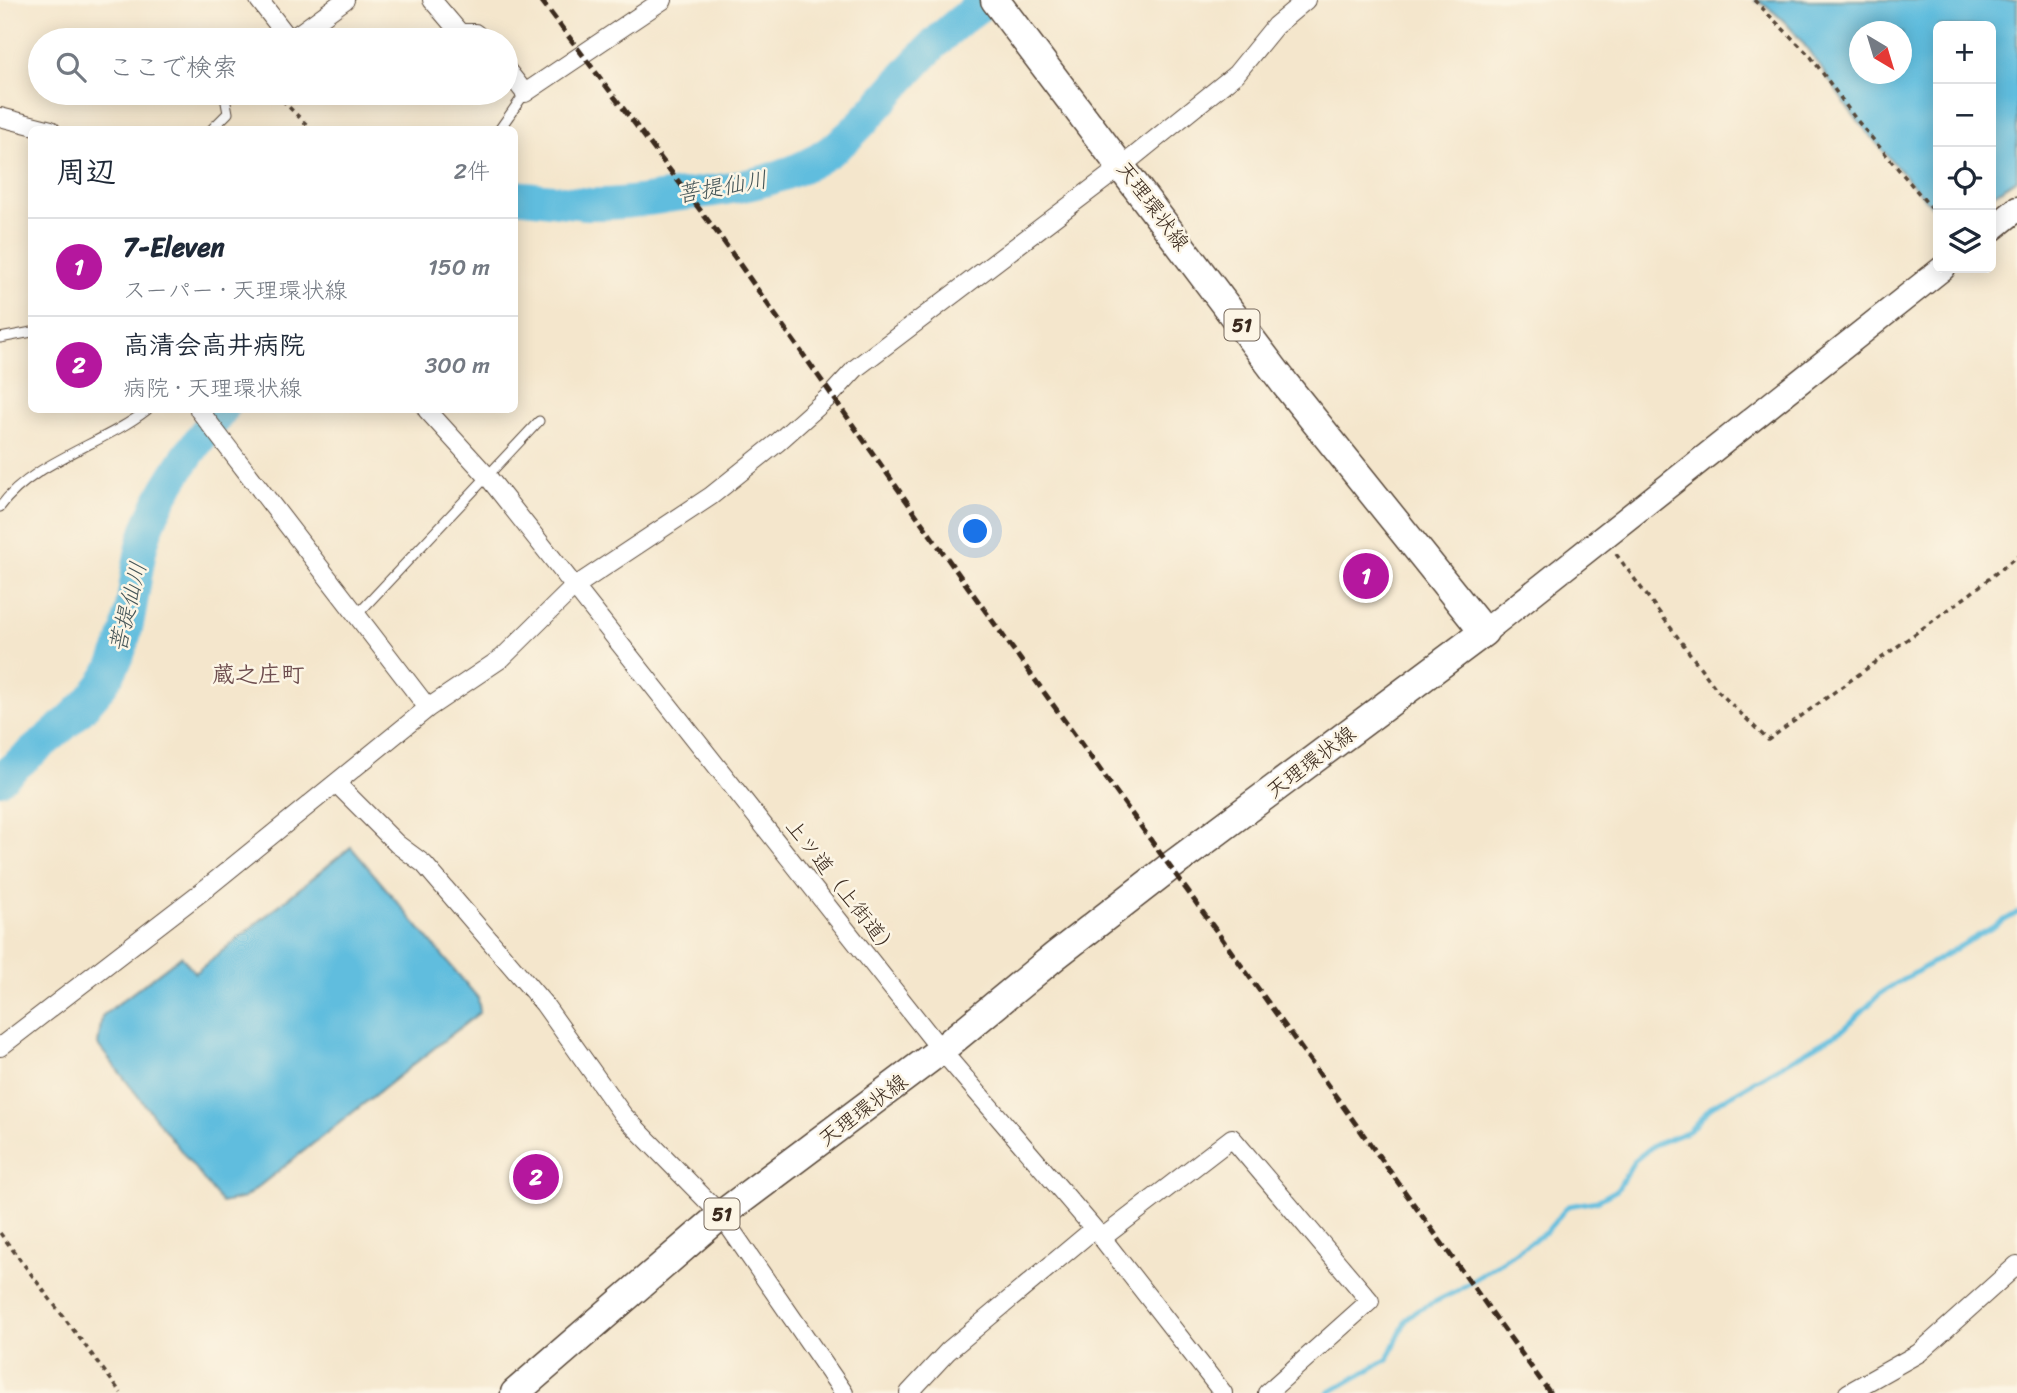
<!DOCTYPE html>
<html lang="ja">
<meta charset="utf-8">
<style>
body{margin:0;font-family:Sriracha,"Klee One",sans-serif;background:#f2f2f3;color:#1f2937}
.controls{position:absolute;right:21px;top:21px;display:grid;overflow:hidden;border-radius:10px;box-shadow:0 4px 18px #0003}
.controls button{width:63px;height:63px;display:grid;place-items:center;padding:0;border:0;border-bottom:2px solid #e0e1e3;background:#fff;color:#1f2937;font:35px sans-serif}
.compass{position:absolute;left:1849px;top:21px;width:63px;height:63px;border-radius:50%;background:#fff;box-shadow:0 4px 18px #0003;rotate:142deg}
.you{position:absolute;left:976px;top:532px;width:24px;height:24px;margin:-18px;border:5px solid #fff;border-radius:50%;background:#1a73e8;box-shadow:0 0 0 10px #1a73e833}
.badge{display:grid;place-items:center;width:46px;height:46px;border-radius:50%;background:#b5179e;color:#fff;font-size:23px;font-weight:700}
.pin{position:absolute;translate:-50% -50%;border:4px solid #fff;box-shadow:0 2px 7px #0006}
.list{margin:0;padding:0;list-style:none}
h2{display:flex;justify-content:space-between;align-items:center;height:91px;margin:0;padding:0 28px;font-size:30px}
h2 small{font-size:23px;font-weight:400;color:#747a83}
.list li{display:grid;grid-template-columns:46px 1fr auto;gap:21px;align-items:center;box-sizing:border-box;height:98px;padding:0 28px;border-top:2px solid #e0e1e3}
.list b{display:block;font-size:26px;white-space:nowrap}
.list p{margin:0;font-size:23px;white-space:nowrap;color:#747a83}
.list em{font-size:23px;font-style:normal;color:#747a83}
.icon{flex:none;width:38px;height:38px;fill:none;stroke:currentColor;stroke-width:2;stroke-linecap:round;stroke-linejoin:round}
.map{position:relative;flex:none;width:2017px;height:1393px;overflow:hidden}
.search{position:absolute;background:#fff;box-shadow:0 4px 18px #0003;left:28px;top:28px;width:490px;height:77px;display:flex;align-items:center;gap:18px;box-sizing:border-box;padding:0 24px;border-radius:38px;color:#747a83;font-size:26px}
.panel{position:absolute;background:#fff;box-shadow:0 4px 18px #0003;left:28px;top:126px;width:490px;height:287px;border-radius:10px}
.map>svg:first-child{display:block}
</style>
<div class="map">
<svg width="2017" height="1393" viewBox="0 0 2017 1393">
<rect width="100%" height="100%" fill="#fcf5e5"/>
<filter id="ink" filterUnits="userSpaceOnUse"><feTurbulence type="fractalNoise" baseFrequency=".0143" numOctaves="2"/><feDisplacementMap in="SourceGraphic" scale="14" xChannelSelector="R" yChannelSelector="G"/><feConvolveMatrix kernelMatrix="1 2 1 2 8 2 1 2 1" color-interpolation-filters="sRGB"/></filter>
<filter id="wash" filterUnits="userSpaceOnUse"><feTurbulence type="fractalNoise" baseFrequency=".00686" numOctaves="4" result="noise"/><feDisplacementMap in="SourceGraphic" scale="28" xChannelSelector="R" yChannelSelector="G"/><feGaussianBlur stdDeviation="1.57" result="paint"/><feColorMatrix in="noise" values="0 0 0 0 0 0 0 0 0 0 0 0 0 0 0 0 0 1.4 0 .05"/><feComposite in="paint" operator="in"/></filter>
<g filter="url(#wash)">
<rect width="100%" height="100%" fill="#f4e6cc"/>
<path fill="#60bdde" stroke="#4e747e" stroke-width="2" fill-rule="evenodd" d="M 1754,0 L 2017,0 L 2017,179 L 1991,196 L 1991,26 L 1938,26 L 1938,214 C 1910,181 1881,150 1854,116 C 1828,82 1793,15 1754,0 ZM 1860,32 L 1902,32 L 1902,74 L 1860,74 Z
M 351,847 L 478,998 L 480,1012 L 244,1198 L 222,1203 L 98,1045 L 102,1016 L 181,956 L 195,973 Z"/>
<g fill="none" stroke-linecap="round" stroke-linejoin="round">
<path stroke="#60bdde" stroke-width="5" d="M 1328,1393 L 1388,1359 L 1406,1320 L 1418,1310 L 1457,1291 L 1546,1232 L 1568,1206 L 1597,1201 L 1617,1190 L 1634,1161 L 1654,1145 L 1689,1131 L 1712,1106 L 1844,1029 L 1882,992 L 2017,913"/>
<path stroke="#60bdde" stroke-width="32" d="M 514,196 C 539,198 564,202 589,204 C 617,205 646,200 674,196 C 738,188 803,181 852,133 C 897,88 934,34 989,0
M 0,779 C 35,748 88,712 111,671 C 133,631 132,585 143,542 C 157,494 192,448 222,410"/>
</g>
</g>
<g filter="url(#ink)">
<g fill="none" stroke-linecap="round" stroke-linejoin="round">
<defs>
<path id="lane" d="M 211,130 L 228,113 L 225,97 L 230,93
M 499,130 L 525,93
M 0,338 L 32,332
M 0,507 C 32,462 104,444 147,410
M 356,616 L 539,421"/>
<path id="street" d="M 259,0 L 290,40 L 345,0
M 432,0 L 460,33 L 475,33 L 483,40
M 506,69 L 525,93 L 663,0
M 0,117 L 51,130
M 199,410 L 428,708
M 427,410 L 488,477 L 941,1050 L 1102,1238 L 1223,1393
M 337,784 L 397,844 L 424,864 L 544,1004 L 623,1115 L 721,1215 L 844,1393
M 0,1047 L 209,886 L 428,708 L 502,658 L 574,587 L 711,496 L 777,443 L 832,394 L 856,368 L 1122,166 L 1236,74 L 1275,26 L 1306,0
M 1102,1238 L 1232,1138 L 1370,1301 L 1267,1393
M 909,1393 L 948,1351 L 1094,1229
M 1848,1393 L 1919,1353 L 2017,1265"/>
<path id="secondary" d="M 1991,230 L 2017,209
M 1484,632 L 1943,268"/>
<path id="primary" d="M 515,1393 L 721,1215 L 941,1050 L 1055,956 L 1171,866 L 1484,632 L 1285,384 L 995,0"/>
</defs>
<use href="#lane" stroke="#574638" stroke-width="11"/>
<use href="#street" stroke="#574638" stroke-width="20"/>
<use href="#secondary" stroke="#574638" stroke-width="27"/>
<use href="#primary" stroke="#574638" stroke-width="31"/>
<path stroke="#574638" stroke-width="3.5" stroke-dasharray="5 5" stroke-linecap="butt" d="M 1754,0 L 1811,57 L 1855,118 L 1938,216
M 275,93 L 312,130
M 1616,554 L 1717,690 L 1768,740 L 1970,594 L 2017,556
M 0,1233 L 121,1393"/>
<use href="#lane" stroke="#fff" stroke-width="9"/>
<use href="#street" stroke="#fff" stroke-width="18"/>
<use href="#secondary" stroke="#fff" stroke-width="24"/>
<use href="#primary" stroke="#fff" stroke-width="28"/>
<path stroke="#3b2a1e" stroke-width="5" stroke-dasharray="10 5" stroke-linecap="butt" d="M 541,0 L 719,235 L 929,533 L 1550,1393"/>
</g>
</g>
<g text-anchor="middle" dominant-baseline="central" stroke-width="5" stroke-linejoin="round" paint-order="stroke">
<g fill="#fcf5e5" stroke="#75675a" stroke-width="2">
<rect x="1224.5" y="309.5" width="35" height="31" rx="5"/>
<rect x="704.5" y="1198.5" width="35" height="31" rx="5"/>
</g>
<g font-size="19" font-weight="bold" fill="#3b2a1e">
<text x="1242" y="325">51</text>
<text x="722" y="1214">51</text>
</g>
<g font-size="21" fill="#3b2a1e" stroke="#fcf5e5">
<text transform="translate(1153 206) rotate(53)">天理環状線</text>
<text transform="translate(1311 762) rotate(-37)">天理環状線</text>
<text transform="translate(842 888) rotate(52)">上ツ道（上街道）</text>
<text transform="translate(863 1110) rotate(-37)">天理環状線</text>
</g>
<g font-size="23" font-style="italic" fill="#465658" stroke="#fcf5e5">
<text transform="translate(722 187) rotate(-10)">菩提仙川</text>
<text transform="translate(128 607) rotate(-76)">菩提仙川</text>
</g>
<g font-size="23" font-weight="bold" fill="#6e4e4f" stroke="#fcf5e5">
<text x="258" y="674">蔵之庄町</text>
</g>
</g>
</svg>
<div class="controls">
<button>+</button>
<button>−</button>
<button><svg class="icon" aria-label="locate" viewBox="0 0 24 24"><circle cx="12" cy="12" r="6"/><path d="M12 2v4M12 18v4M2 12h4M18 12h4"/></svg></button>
<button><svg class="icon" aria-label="layers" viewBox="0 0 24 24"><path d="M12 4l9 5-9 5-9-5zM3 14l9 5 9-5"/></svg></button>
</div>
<svg class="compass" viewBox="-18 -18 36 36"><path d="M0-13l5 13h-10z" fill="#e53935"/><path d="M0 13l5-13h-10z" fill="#747a83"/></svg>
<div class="you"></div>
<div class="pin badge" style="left:1366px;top:576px">1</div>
<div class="pin badge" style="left:536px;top:1177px">2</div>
<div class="search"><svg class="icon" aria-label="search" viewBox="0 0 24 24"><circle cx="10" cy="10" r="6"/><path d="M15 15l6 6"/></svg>ここで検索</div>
<section class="panel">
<h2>周辺<small>2件</small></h2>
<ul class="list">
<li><span class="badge">1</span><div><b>7-Eleven</b><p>スーパー · 天理環状線</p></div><em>150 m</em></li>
<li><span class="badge">2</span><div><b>高清会高井病院</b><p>病院 · 天理環状線</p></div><em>300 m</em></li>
</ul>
</section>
</div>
